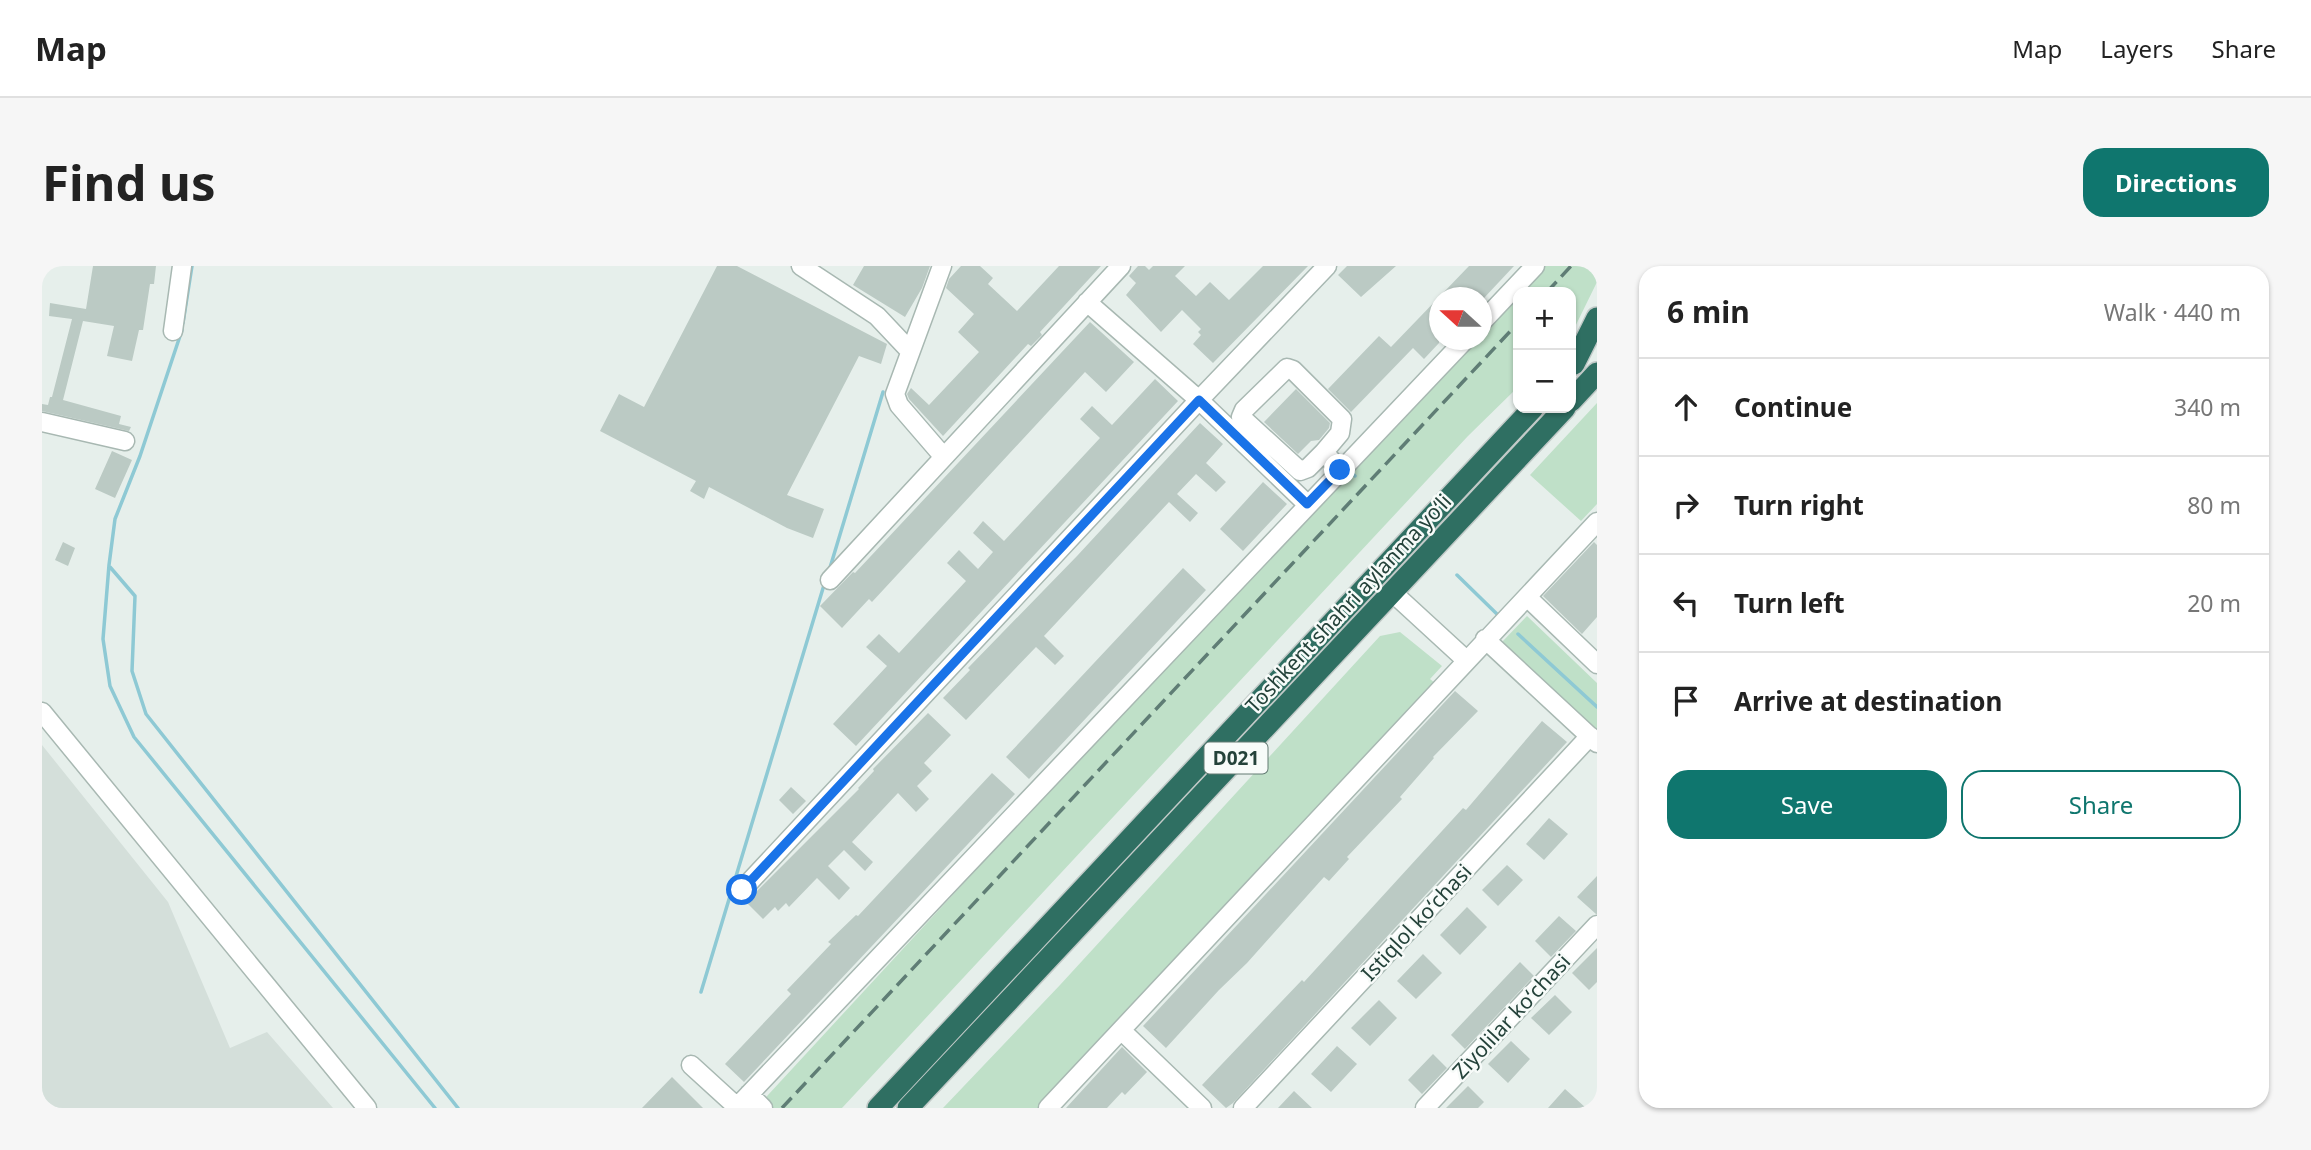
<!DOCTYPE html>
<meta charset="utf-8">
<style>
body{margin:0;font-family:"Noto Sans",sans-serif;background:#f6f6f6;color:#222}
.controls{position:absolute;right:21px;top:21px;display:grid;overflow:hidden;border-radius:14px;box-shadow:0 2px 5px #0004}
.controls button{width:63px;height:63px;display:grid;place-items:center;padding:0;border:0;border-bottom:2px solid #e0e0e0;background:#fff;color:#222;font:35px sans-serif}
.compass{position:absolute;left:1387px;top:21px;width:63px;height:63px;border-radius:50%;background:#fff;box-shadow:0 2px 5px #0004;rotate:291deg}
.stop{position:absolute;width:21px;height:21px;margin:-16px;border:5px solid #1a73e8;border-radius:50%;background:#fff}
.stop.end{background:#1a73e8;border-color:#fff;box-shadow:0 2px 7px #0008}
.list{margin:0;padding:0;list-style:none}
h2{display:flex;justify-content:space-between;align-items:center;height:91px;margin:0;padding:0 28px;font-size:30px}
h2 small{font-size:23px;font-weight:400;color:#767676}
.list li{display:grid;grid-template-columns:46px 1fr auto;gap:21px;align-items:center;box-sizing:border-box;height:98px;padding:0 28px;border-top:2px solid #e0e0e0}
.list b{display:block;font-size:26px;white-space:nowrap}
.list em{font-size:23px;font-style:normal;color:#767676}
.actions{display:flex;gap:14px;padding:21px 28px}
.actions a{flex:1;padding:16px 0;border:2px solid #0f766e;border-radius:21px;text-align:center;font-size:24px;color:#0f766e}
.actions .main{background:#0f766e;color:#fff}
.icon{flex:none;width:38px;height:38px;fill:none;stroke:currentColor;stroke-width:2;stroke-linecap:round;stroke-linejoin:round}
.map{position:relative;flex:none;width:1555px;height:842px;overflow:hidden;border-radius:21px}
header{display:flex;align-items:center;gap:42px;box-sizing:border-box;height:98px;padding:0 35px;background:#fff;border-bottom:2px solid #e0e0e0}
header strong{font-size:33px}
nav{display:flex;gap:38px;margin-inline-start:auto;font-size:24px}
.intro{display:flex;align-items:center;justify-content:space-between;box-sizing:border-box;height:168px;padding:0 42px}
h1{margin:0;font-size:49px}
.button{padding:18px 32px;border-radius:21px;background:#0f766e;color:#fff;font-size:24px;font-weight:700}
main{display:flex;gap:42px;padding:0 42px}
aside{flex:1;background:#fff;border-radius:21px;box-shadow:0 2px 5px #0004}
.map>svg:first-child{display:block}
</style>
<header>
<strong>Map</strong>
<nav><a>Map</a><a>Layers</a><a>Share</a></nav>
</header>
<div class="intro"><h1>Find us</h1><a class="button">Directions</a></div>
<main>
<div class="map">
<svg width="1555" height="842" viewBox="0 0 1555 842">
<rect width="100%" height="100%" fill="#e6efeb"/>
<path fill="#d4dfda" d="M 0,479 L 126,636 L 188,782 L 225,766 L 291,842 L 0,842 Z"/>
<path fill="#bfe0c8" d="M 1501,0 L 1555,0 L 1555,16 L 1530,67 L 1529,69 L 1529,26 L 1476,26 L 1476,121 L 1426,170 L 800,842 L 714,842 L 1269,241 L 1430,74 L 1440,74 L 1440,64 Z
M 1555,137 L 1555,238 L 1539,255 L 1488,209 Z
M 1485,350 L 1555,417 L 1555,465 L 1460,376 Z
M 1358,366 L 1400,400 L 1388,413 L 1394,418 L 998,842 L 901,842 L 1018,719 L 1338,370 Z"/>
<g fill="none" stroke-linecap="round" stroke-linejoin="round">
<path stroke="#8ec9d4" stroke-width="3.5" d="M 141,57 L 150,0
M 140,64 L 98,190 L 73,253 L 67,299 L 61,373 L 68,420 L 92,471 L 393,842
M 1308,205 L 1313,210
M 68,301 L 93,330 L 90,405 L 104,448 L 416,842
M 787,305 L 841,126
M 1415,309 L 1458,351
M 1476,368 L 1555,441
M 659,726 L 782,319"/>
</g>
<path fill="#bbcac4" d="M 51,0 L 114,0 L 112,18 L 108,18 L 101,64 L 97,64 L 90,95 L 65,90 L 72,60 L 41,55 L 21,134 L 79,150 L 77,158 L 89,161 L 87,165 L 0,145 L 0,138 L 6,139 L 8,131 L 10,131 L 30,53 L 7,50 L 8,37 L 44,43 Z
M 675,0 L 695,0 L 845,78 L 839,98 L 817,90 L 745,229 L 782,243 L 771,272 L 745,262 L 667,221 L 662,233 L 648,225 L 654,215 L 558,165 L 577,128 L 602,141 Z
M 822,0 L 888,0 L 880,22 L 863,51 L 811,19 Z
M 919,0 L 938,0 L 951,12 L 946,18 L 975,45 L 1017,0 L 1059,0 L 998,66 L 1000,69 L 989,80 L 986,78 L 901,170 L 867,133 L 865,128 L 869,122 L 887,139 L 937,86 L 916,66 L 932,48 L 904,22 L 907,13 Z
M 1096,0 L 1103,0 L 1107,4 L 1111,0 L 1143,0 L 1133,10 L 1154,30 L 1168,16 L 1187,34 L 1221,0 L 1266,0 L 1171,97 L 1151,78 L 1159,69 L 1156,66 L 1159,63 L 1140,44 L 1119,66 L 1084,29 L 1094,17 L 1087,10 Z
M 1305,0 L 1354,0 L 1319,31 L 1296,9 Z
M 1427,0 L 1472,0 L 1442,32 L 1397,32 L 1397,77 L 1382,93 L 1371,82 L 1309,146 L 1286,123 L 1337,70 L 1349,81 Z
M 1048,56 L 1092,96 L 1064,126 L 1043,106 L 830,336 L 827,333 L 800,362 L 778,340 L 811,306 L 813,307 Z
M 1113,113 L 1136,135 L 814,480 L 791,458 L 845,400 L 824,381 L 837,368 L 857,387 L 924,315 L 905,297 L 917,284 L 936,303 L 951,286 L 931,267 L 941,255 L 962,275 L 1058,172 L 1038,153 L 1050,140 L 1070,159 Z
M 1254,123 L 1288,157 L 1287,162 L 1277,174 L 1269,175 L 1256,188 L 1222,156 Z
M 1158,157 L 1181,178 L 1164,197 L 1184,216 L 1174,226 L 1154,208 L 1135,228 L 1156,247 L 1148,256 L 1127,236 L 1002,370 L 1022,390 L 1013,399 L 994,381 L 924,454 L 901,432 L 928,404 L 926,402 L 1035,290 Z
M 70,185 L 90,194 L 73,232 L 53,223 Z
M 1221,216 L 1245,238 L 1201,285 L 1178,263 Z
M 21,276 L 33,282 L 26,300 L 13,294 Z
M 1552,276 L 1555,279 L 1555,351 L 1540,368 L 1501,330 Z
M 1141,302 L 1164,324 L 987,513 L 964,491 Z
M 1413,425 L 1436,445 L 1391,491 L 1392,492 L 1358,531 L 1360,533 L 1305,591 L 1307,593 L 1287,615 L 1282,611 L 1205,697 L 1177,724 L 1124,782 L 1101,760 Z
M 886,447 L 909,469 L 882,497 L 890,505 L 875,520 L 887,533 L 874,546 L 856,527 L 810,576 L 831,596 L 823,605 L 802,584 L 786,600 L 808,622 L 797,634 L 775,612 L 747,641 L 744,637 L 736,645 L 733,641 L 721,653 L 704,636 L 817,523 L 816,522 L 832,505 L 831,503 Z
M 1500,455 L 1525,476 L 1191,837 L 1184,842 L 1160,819 L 1260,714 L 1262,716 L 1421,542 L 1424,544 Z
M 950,507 L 973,528 L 702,816 L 683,798 L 749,728 L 745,724 L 789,678 L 786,676 L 814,649 L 816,650 Z
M 749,521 L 764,535 L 751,548 L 737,534 Z
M 1507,552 L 1526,568 L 1502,594 L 1484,578 Z
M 1465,599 L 1481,614 L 1456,640 L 1440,624 Z
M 1555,610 L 1555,648 L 1554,648 L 1535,631 Z
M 1425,641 L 1445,661 L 1418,689 L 1398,669 Z
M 1517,650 L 1534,665 L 1509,691 L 1493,675 Z
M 1555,682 L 1555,716 L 1547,724 L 1530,707 Z
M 1381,688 L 1400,707 L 1374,733 L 1355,715 Z
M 1478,696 L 1492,710 L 1423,783 L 1409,769 Z
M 1513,729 L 1530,746 L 1507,769 L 1489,752 Z
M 1337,734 L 1355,752 L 1328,780 L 1309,762 Z
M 1469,775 L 1488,793 L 1466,817 L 1446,798 Z
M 1295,780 L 1315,798 L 1289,826 L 1269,808 Z
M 1080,781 L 1105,806 L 1083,829 L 1080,826 L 1065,842 L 1024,842 Z
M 1391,788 L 1405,802 L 1380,828 L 1366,814 Z
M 630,811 L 661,842 L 600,842 Z
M 1426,820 L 1442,836 L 1436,842 L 1404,842 Z
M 1523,823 L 1544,842 L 1506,842 Z
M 1252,825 L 1270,842 L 1236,842 Z"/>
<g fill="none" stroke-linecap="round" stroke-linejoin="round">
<defs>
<path id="minor" d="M 759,0 L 835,50 L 868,85
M 900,0 L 853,128 L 857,139 L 901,190
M 1045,36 L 1157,134 L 1265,238
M 1440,56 L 1493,0
M 131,65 L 140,0
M 0,156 L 83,175
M 1282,186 L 1298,167 L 1300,153 L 1251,104 L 1245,102 L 1202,144 L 1199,151 L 1258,205 L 1266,202 L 1282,186 L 1298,204
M 788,314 L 1079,0
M 1350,326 L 1424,394
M 1485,331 L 1555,398
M 1443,373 L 1555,477
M 0,446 L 325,842
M 700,624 L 1157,134 L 1285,0
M 1080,765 L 1160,842
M 649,799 L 695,841 L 1423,74
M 707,828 L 721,842
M 1006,842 L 1555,256
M 1201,842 L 1548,470
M 1383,842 L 1555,659"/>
<path id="highway" d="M 1532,98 L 1555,52
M 1529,135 L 1555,107
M 836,842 L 1491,142
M 866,842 L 1523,142"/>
</defs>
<use href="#minor" stroke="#a8b8b2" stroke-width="21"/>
<use href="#highway" stroke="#c2cac8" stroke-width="24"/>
<use href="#minor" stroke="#fff" stroke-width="18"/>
<use href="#highway" stroke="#2f6f62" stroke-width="21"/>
<path stroke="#5f7d75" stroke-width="3.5" stroke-dasharray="14 7" stroke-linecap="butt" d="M 1505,26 L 1529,0
M 740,842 L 1476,57"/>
</g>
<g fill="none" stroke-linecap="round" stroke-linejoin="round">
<path stroke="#1a73e8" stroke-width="9" d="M 700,624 L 1157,134 L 1265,238 L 1298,204"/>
</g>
<g text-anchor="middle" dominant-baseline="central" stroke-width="5" stroke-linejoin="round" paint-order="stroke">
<rect fill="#f7fbf9" stroke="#637a73" stroke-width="2" x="1162.5" y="476.5" width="63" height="31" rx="5"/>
<g font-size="19" font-weight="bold" fill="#24423a">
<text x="1194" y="492">D021</text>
</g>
<g font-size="21" fill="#24423a" stroke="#f7fbf9">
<text transform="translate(1306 337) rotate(-47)">Toshkent shahri aylanma yoʻli</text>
<text transform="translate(1374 656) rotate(-47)">Istiqlol koʻchasi</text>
<text transform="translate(1469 750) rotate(-47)">Ziyolilar koʻchasi</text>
</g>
</g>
</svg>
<div class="controls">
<button>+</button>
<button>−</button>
</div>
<svg class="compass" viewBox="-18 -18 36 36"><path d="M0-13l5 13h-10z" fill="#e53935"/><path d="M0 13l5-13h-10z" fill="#767676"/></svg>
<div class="stop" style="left:700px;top:624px"></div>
<div class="stop end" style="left:1298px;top:204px"></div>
</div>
<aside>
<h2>6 min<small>Walk · 440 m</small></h2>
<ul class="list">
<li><svg class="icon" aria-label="ahead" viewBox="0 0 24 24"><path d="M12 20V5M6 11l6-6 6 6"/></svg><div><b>Continue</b></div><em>340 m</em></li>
<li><svg class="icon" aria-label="right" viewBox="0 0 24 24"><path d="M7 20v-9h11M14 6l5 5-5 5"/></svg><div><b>Turn right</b></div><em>80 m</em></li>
<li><svg class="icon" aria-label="left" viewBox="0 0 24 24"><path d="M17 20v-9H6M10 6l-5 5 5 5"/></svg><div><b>Turn left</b></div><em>20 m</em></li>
<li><svg class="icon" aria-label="arrive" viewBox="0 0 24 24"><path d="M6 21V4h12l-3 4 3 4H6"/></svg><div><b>Arrive at destination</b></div></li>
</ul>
<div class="actions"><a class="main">Save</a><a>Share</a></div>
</aside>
</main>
